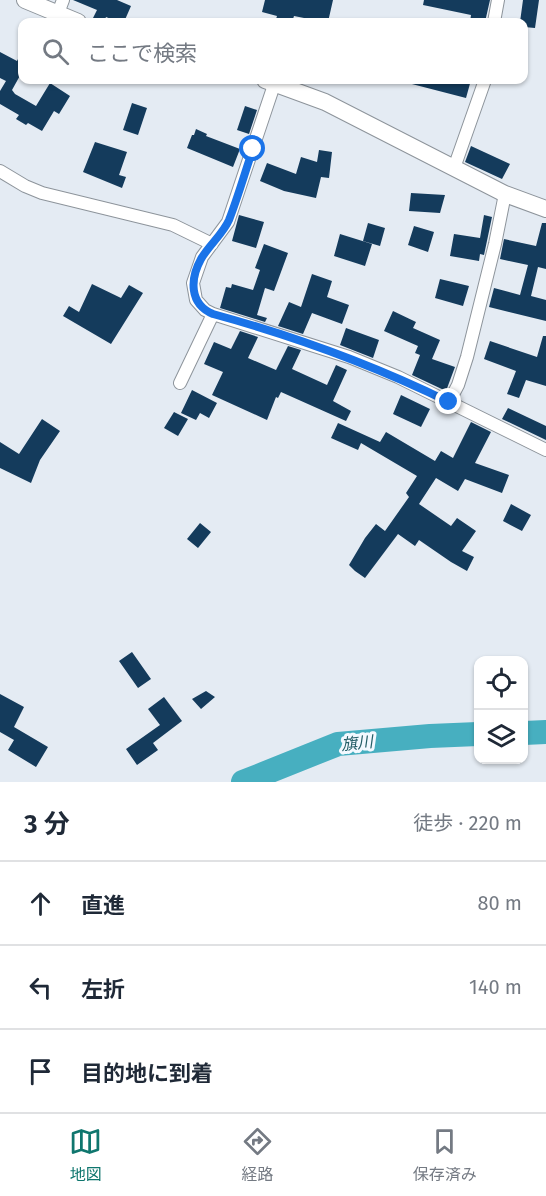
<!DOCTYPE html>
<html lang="ja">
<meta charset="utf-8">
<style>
body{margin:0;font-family:"Fira Sans","Noto Sans JP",sans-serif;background:#f6f6f7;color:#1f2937}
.controls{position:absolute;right:18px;bottom:18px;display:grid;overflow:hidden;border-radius:12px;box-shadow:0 2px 4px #0004}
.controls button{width:54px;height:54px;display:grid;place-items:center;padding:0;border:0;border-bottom:2px solid #e0e1e3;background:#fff;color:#1f2937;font:30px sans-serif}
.stop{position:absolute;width:18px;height:18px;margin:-14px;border:4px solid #1a73e8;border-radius:50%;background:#fff}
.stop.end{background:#1a73e8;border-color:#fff;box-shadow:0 2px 6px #0008}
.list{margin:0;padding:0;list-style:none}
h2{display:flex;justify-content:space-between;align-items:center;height:78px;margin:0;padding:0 24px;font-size:26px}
h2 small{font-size:20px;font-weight:400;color:#747a83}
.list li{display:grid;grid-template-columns:39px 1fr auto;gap:18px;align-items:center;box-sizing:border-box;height:84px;padding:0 24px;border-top:2px solid #e0e1e3}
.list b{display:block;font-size:22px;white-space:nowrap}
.list em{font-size:20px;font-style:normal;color:#747a83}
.icon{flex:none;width:33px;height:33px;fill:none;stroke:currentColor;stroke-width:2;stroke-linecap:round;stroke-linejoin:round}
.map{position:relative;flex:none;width:546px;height:782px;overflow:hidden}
.search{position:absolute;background:#fff;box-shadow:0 2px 4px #0004;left:18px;right:18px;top:18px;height:66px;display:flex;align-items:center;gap:15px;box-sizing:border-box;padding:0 21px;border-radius:12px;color:#747a83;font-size:22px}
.sheet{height:330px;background:#fff}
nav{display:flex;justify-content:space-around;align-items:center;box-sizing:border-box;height:84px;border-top:2px solid #e0e1e3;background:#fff;font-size:16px;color:#747a83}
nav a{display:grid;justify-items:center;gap:3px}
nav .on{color:#0f766e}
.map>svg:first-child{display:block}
</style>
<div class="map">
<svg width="546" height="782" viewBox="0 0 546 782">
<rect width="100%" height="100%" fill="#e4ebf3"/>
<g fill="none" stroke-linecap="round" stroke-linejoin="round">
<path stroke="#47afc0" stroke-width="24" d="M 524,733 L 546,732
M 243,782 L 338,744 L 430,736 L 478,734"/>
</g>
<path fill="#143b5c" d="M 73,0 L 117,0 L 131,6 L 124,22 L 118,22 L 106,17 L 104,22 L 93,18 L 97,10 Z
M 265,0 L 333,0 L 328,22 L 313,22 L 314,20 L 294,16 L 292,22 L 275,22 L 277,16 L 262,12 Z
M 424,0 L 490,0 L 485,22 L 470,22 L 471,15 L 423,5 Z
M 523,0 L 539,0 L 535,28 L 524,27 L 524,22 L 520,22 Z
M 0,52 L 17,61 L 19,57 L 22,59 L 22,72 L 12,90 L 15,94 L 36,106 L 50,83 L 70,96 L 59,114 L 54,111 L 42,131 L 28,123 L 26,125 L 16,119 L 19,115 L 0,104 L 0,91 L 6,81 L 0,78 Z
M 409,80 L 471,80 L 466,98 L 408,83 Z
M 132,103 L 147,108 L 138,135 L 123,130 Z
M 245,106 L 257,110 L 249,134 L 237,130 Z
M 196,129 L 207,134 L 206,136 L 240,149 L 233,167 L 187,148 L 192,135 L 194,135 Z
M 95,142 L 127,152 L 119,175 L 126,177 L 122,188 L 83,172 Z
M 471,146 L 510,164 L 502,179 L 465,162 Z
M 319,150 L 332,152 L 329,178 L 321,177 L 316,198 L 284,191 L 260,181 L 267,163 L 296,174 L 301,157 L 317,162 Z
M 411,193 L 445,195 L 440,213 L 409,211 Z
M 239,215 L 264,222 L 256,248 L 232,241 Z
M 484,215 L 492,217 L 484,255 L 480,254 L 479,261 L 450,256 L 454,234 L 480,238 Z
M 368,223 L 385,228 L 380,246 L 363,241 Z
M 542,223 L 546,223 L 546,269 L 538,267 L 531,296 L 546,300 L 546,321 L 489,307 L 494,288 L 520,295 L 528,265 L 500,259 L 504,239 L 536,246 Z
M 414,226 L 434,232 L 428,252 L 408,245 Z
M 340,234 L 372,244 L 365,266 L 334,256 Z
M 264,244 L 288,253 L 274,291 L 265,288 L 257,315 L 267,318 L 265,322 L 220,308 L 226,287 L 231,288 L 232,284 L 253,290 L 260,270 L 255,268 Z
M 312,274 L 332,281 L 327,297 L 349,305 L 342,324 L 312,313 L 303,334 L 278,326 L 289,302 L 301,307 Z
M 440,279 L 469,286 L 463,306 L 435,298 Z
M 92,284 L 121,298 L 129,285 L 143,293 L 111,344 L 63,316 L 69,306 L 79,312 Z
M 393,311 L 416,322 L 413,328 L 440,340 L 432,359 L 455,367 L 446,391 L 412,375 L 420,355 L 415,353 L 418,346 L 384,331 Z
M 346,328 L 379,340 L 373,358 L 340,345 Z
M 240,331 L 258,337 L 248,358 L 276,370 L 288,346 L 301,350 L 292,369 L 327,385 L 336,365 L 347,370 L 333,401 L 351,411 L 346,421 L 281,392 L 278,398 L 276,397 L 267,420 L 212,395 L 223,372 L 204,364 L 214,342 L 231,349 Z
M 543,336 L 546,336 L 546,386 L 526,380 L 519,398 L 507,394 L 516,371 L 484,359 L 490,341 L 537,357 Z
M 192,390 L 217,403 L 209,418 L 200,413 L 196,420 L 181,413 Z
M 401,395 L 430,409 L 421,427 L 393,414 Z
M 508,408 L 546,426 L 546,440 L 502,419 Z
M 174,412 L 188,419 L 178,436 L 164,428 Z
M 42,419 L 60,431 L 40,460 L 31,483 L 0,468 L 0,442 L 19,454 Z
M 471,422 L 491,432 L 475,463 L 509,475 L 502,493 L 465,479 L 458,491 L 436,478 L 419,504 L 451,526 L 457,518 L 476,531 L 462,551 L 474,557 L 467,571 L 451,562 L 419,540 L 415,546 L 398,534 L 365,578 L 355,571 L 349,565 L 365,538 L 376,524 L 385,531 L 409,497 L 406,493 L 417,476 L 361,443 L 358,450 L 331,438 L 338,423 L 380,442 L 386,432 L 435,461 L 441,451 L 453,458 Z
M 511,504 L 531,515 L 522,531 L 503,521 Z
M 200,523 L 211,532 L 198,548 L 187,539 Z
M 132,652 L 151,679 L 138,688 L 119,661 Z
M 206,691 L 215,697 L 201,709 L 192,699 Z
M 0,694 L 24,707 L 14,727 L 48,747 L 36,767 L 8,750 L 14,740 L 0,732 Z
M 164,697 L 182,721 L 153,743 L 158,750 L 137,765 L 126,749 L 160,725 L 148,709 Z"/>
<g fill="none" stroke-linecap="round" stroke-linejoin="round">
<defs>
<path id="street" d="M 58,13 L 63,0
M 494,22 L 498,0
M 275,82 L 228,222 L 202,257 L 193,283 L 196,300 L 205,310 L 213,314 L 349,357 L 398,377 L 546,450
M 454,168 L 485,80
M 0,171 L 25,186 L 42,193 L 173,225 L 212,244
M 180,383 L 213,314
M 449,402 L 458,385 L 467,357 L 495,244 L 505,194"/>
<path id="secondary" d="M 25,0 L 78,22
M 265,80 L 325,102 L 505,194 L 546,209"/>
</defs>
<use href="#street" stroke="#8d949b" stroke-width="14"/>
<use href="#secondary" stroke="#8d949b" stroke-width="18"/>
<use href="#street" stroke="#fff" stroke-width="12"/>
<use href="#secondary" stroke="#fff" stroke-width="16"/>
</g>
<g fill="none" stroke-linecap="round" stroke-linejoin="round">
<path stroke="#1a73e8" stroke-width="8" d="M 253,149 C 245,172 238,197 229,220 C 223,234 209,245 201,259 C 190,279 189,304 213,314 C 294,336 373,365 449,402"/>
</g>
<g text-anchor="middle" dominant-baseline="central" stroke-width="6" stroke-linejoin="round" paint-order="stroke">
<g font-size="16" font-style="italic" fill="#245e67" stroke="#f3f9ff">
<text transform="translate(357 743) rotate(-6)">旗川</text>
</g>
</g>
</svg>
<div class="controls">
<button><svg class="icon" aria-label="locate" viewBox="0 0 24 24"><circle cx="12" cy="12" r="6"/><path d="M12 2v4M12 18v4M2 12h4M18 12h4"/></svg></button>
<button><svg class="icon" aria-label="layers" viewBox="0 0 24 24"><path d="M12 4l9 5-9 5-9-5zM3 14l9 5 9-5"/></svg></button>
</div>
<div class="stop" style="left:253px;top:149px"></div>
<div class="stop end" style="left:449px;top:402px"></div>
<div class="search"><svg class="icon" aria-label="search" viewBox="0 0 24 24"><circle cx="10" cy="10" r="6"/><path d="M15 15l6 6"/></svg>ここで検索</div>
</div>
<section class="sheet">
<h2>3 分<small>徒歩 · 220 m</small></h2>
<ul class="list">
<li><svg class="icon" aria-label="ahead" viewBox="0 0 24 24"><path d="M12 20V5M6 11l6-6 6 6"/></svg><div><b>直進</b></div><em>80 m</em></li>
<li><svg class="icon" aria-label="left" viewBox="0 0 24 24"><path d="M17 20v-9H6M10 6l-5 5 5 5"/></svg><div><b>左折</b></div><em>140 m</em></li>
<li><svg class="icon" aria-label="arrive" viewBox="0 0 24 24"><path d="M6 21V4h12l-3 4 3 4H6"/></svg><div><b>目的地に到着</b></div></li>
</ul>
</section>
<nav>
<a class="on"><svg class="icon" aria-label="map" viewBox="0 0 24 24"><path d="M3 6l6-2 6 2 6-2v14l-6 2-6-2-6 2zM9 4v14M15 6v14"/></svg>地図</a>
<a><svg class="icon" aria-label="directions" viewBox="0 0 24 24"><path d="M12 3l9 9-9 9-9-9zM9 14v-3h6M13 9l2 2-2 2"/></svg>経路</a>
<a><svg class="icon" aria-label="saved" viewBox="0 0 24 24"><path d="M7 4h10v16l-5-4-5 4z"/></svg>保存済み</a>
</nav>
